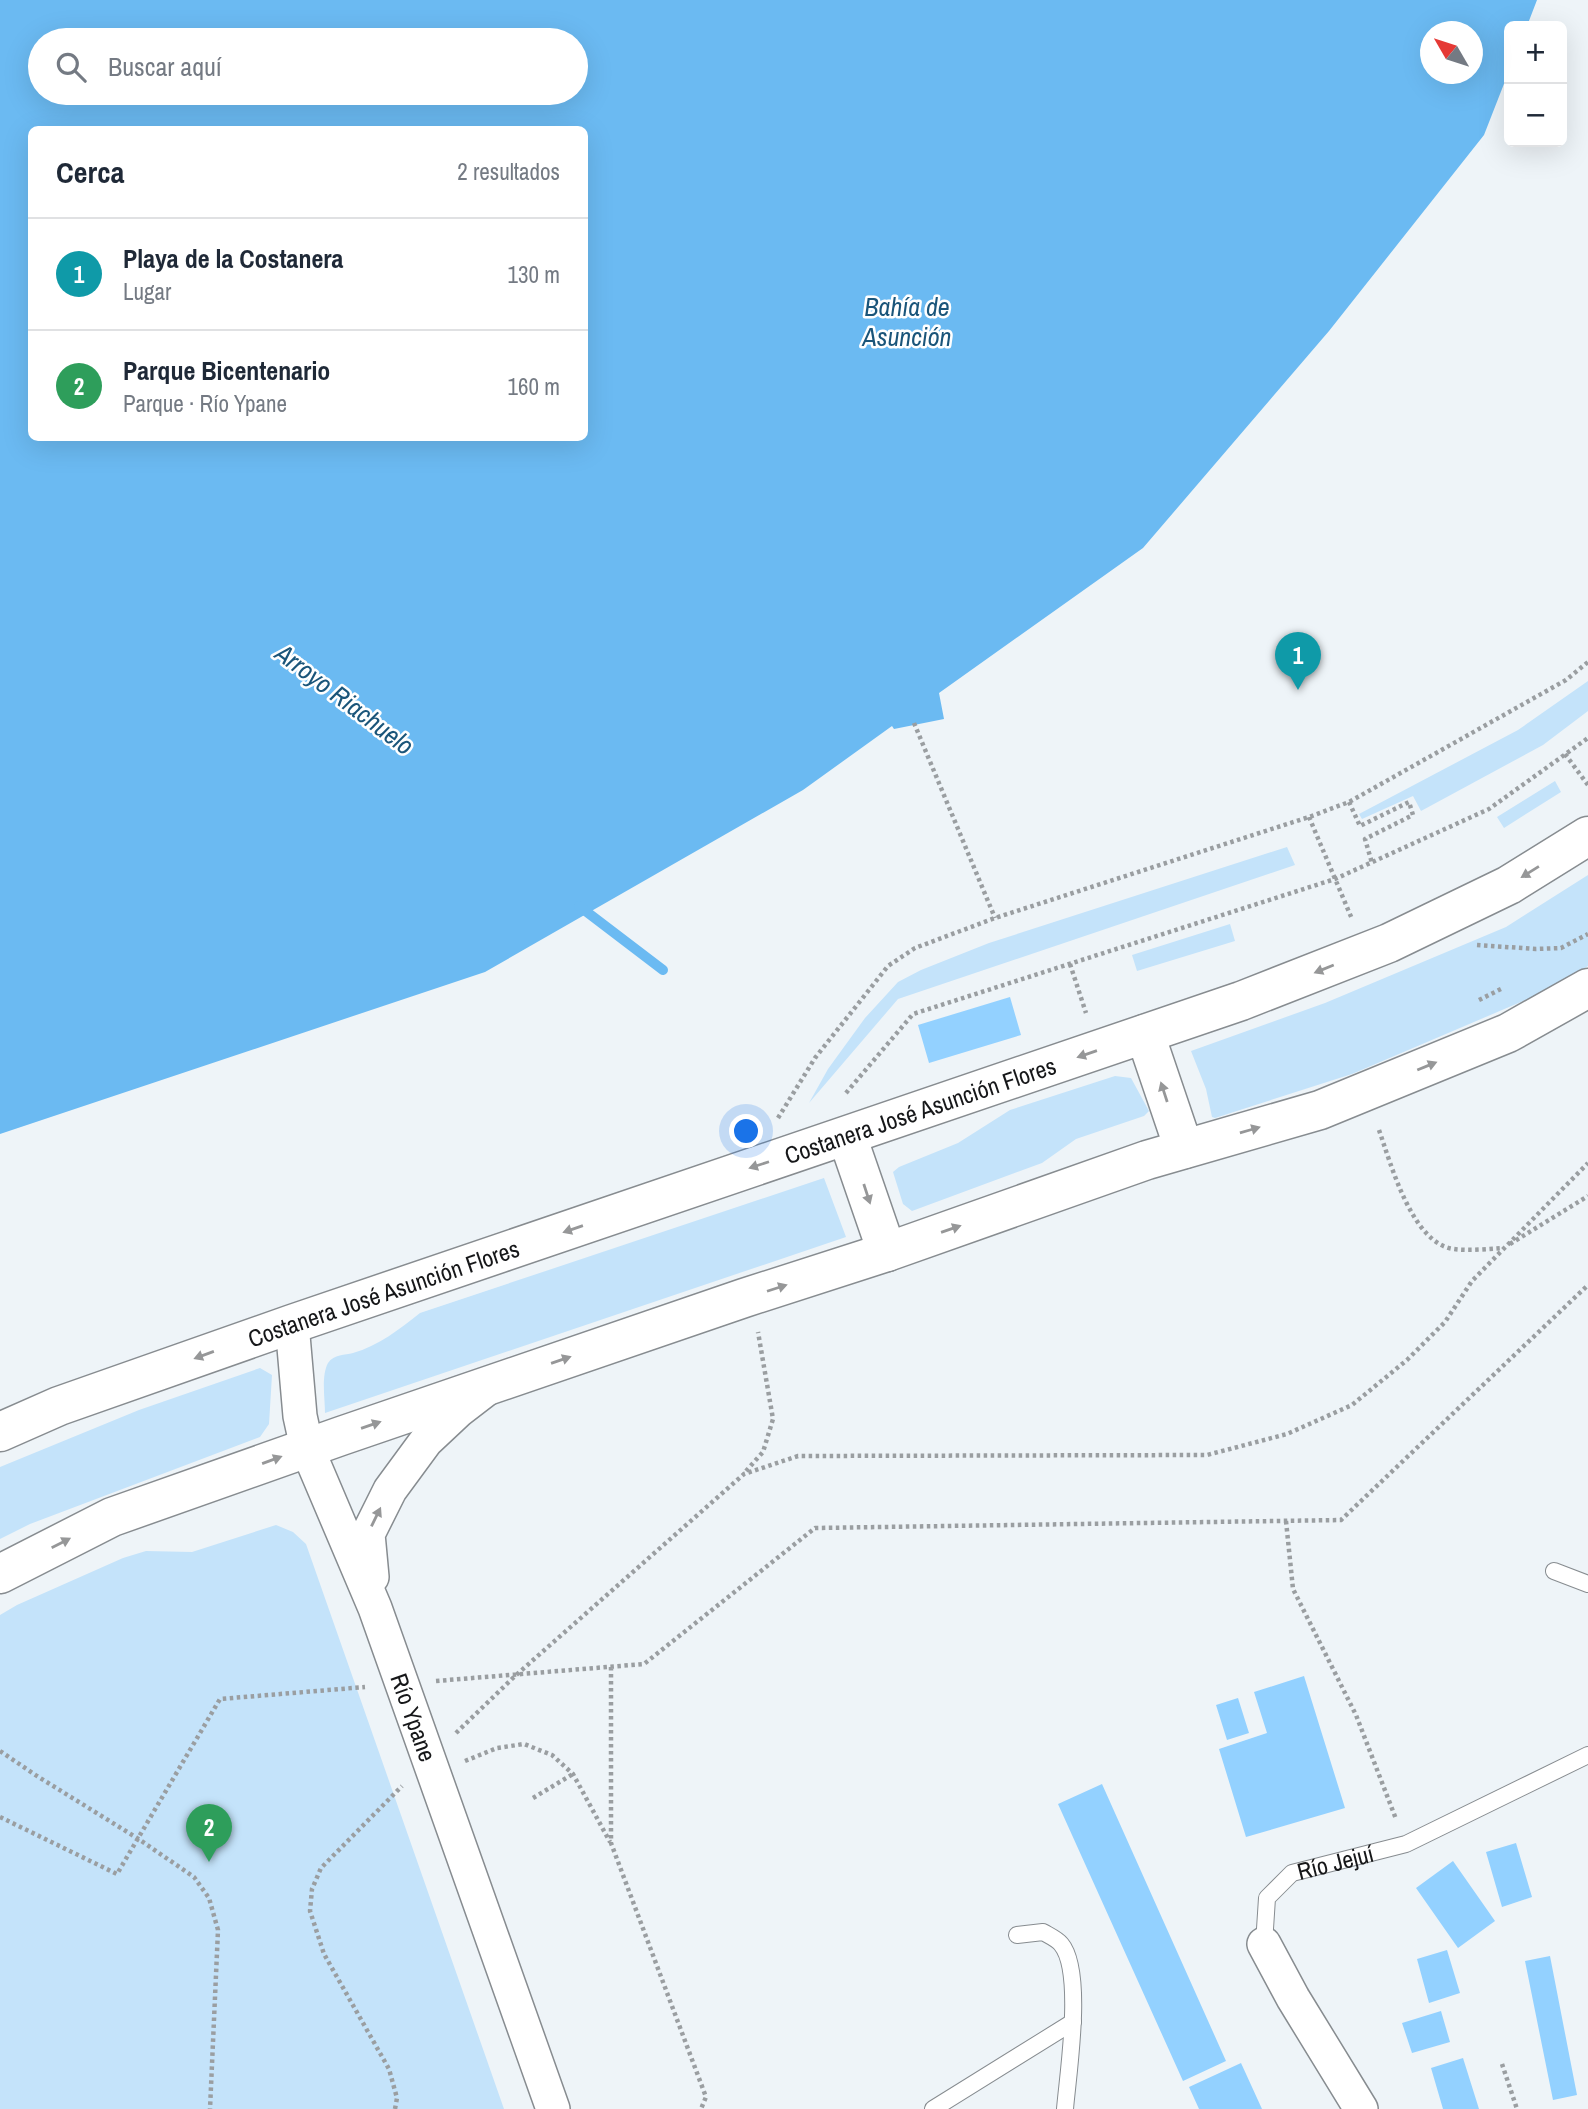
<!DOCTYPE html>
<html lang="es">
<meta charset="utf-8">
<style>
body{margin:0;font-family:"Archivo Narrow",sans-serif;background:#f6f6f7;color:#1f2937}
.controls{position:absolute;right:21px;top:21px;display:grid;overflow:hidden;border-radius:10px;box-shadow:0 7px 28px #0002}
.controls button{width:63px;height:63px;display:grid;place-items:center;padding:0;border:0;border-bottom:2px solid #e0e1e3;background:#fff;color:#1f2937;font:35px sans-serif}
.compass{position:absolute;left:1420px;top:21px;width:63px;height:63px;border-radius:50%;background:#fff;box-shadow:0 7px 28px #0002;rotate:309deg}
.you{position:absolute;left:747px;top:1132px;width:24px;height:24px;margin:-18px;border:5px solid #fff;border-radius:50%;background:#1a73e8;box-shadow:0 0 0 10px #1a73e833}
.badge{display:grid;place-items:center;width:46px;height:46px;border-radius:50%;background:#0b8043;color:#fff;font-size:23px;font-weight:700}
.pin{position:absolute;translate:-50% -58px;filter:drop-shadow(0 2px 4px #0008)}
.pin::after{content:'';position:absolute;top:37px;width:24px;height:21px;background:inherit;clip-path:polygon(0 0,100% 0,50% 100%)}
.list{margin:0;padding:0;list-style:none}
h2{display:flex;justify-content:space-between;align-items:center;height:91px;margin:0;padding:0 28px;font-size:30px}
h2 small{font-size:23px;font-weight:400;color:#747a83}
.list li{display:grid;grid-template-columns:46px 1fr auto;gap:21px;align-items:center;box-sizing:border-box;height:112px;padding:0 28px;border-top:2px solid #e0e1e3}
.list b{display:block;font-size:26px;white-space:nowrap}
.list p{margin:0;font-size:23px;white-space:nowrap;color:#747a83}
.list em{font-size:23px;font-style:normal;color:#747a83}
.icon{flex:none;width:38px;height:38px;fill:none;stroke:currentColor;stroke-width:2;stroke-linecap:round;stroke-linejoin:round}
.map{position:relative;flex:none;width:1588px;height:2109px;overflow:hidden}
.search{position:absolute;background:#fff;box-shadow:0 7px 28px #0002;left:28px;top:28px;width:560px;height:77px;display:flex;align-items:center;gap:18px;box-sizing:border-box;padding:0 24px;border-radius:38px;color:#747a83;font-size:26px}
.panel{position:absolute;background:#fff;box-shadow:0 7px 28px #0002;left:28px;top:126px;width:560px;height:315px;border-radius:10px}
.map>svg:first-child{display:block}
</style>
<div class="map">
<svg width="1588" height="2109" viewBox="0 0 1588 2109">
<rect width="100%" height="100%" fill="#eef4f8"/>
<path fill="#c4e3fa" d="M 1588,681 L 1588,711 L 1543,745 L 1421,811 L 1413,796 L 1362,819 L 1359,814 L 1518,730 Z
M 1555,781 L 1561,792 L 1504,828 L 1497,817 Z
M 1287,847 L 1295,865 L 898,999 L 809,1103 L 828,1069 L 865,1018 L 898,982 L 921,970 L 989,943 Z
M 1588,875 L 1588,966 L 1542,993 L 1352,1074 L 1215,1118 L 1212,1117 L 1206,1089 L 1191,1051 L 1325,1003 L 1506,927 Z
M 1230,924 L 1235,941 L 1137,971 L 1132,955 Z
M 1115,1076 L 1131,1078 L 1149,1111 L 1144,1116 L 1076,1139 L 1042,1163 L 912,1211 L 903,1204 L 893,1172 L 899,1167 L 958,1143 L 1010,1110 Z
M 824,1178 L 846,1237 L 325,1413 C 325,1399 321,1376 328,1363 C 334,1354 345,1355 353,1353 C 378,1346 400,1329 420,1313 Z
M 260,1368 L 272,1375 L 269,1424 L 260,1437 L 30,1524 L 0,1539 L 0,1467 L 139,1410 Z
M 276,1525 L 293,1532 L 306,1544 L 504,2109 L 0,2109 L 0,1615 L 17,1605 L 123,1558 L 146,1551 L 192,1552 Z"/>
<path fill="#6bbaf2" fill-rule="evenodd" d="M 0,0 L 1537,0 L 1527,26 L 1509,26 L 1509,71 L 1484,135 L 1329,331 L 1143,548 L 939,693 L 944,719 L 894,729 L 892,726 L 803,790 L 485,972 L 0,1134 ZM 1430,32 L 1472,32 L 1472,74 L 1430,74 ZM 40,40 L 576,40 L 576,93 L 40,93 ZM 32,130 L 584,130 L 584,438 L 32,438 Z"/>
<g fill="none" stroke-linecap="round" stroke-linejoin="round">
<path stroke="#6bbaf2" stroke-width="10" d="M 579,906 L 663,970"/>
</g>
<path fill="#93d1ff" d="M 1010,997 L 1021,1035 L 929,1063 L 918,1025 Z
M 1304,1676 L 1345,1808 L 1246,1837 L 1219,1749 L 1267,1733 L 1254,1692 Z
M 1238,1698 L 1249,1733 L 1227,1740 L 1216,1705 Z
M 1102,1784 L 1226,2061 L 1183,2081 L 1058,1804 Z
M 1516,1843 L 1532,1897 L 1502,1907 L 1486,1852 Z
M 1453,1861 L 1495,1921 L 1458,1948 L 1416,1888 Z
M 1447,1950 L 1460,1993 L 1429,2003 L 1417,1959 Z
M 1550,1956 L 1577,2095 L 1553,2100 L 1525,1961 Z
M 1441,2011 L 1450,2042 L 1412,2053 L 1402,2023 Z
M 1463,2058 L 1479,2109 L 1443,2109 L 1431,2068 Z
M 1241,2063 L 1262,2109 L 1199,2109 L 1189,2087 Z"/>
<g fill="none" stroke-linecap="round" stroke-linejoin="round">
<defs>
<g id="service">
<path d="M 1554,1571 L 1588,1584"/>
<path d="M 1017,1935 L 1043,1932 C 1048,1935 1057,1939 1061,1944 C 1084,1971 1068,2073 1065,2109"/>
<path id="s1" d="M 1264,1944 L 1267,1898 L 1292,1873 L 1406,1844 L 1588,1755"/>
<path d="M 933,2109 L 1073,2022"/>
</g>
<g id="minor">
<path id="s2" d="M 292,1324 L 300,1416 L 307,1448 L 375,1608 L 553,2109"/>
<path d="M 372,1577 L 368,1534 L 390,1490 L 426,1441 L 458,1411 L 484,1391"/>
<path d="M 1264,1944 L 1293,1998 L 1361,2109"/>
</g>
<g id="trunk">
<path d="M 1145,1034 L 1184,1149"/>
<path d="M 847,1136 L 887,1252"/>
<path id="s3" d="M 0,1432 L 59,1406 L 292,1324 L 1241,1001 L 1389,943 L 1509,885 L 1588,836"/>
<path d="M 0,1574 L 112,1517 L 341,1436 L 744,1298 L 887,1252 L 1147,1160 L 1320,1110 L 1508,1033 L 1588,988"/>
</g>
</defs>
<use href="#service" stroke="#878c90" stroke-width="18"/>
<use href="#minor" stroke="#878c90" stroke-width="36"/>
<use href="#trunk" stroke="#878c90" stroke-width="41"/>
<path stroke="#9a9ea1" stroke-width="4.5" stroke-dasharray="3.5 3.5" stroke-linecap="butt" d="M 914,723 L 995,918
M 1565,754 L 1588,785
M 1349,802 L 1360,826 L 1409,802 L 1413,815 L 1365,839 L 1372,863
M 1309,817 L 1352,919
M 1477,945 L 1536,949 L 1561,948 L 1588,934
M 1070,964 L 1086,1013
M 1479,1000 L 1503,988
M 846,1093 L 913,1014 L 1335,879 L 1489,809 L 1588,738
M 778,1118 L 815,1058 L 888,966 L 915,948 L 995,918 L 1309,817 L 1349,802 L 1566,680 L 1588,662
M 1379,1130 C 1391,1164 1412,1244 1454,1249 C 1469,1251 1487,1249 1502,1248
M 1510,1244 L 1588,1196
M 746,1471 L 763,1452 L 773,1419 L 758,1332
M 1286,1521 L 1293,1589 L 1356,1715 L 1396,1819
M 611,1667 L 611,1843 L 706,2097 L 701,2109
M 436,1681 L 644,1664 L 815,1528 L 1341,1520 L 1588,1285
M 456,1733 L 515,1676 L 744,1474 L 798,1456 L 1207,1455 L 1287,1434 L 1352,1405 L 1407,1360 L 1445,1322 L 1472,1281 L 1588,1163
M 0,1751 L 37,1776 L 137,1838 L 194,1877 L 209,1898 L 218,1930 L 210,2109
M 465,1761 L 497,1748 L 524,1744 L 552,1755 L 573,1774 L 610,1842
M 533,1798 L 573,1774
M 0,1817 L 117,1874 L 220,1699 L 365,1687
M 1502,2064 L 1517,2109
M 395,2109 L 397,2098 L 389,2069 L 324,1954 L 310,1911 L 312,1889 L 321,1868 L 402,1786"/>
<use href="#service" stroke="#fff" stroke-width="16"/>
<use href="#minor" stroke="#fff" stroke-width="33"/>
<use href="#trunk" stroke="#fff" stroke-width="38"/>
</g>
<defs><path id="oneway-solid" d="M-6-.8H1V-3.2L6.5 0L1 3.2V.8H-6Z" transform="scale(1.75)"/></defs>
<g fill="#969798">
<use href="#oneway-solid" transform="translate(1530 872) rotate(148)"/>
<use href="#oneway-solid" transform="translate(1324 969) rotate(158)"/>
<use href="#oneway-solid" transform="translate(1087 1054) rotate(161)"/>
<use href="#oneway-solid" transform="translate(1427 1066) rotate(-22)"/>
<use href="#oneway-solid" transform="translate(1164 1092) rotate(-108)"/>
<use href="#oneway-solid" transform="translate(1250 1130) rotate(-16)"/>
<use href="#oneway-solid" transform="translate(759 1165) rotate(162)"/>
<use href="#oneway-solid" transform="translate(867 1194) rotate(72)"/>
<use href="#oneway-solid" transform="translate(573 1229) rotate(161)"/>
<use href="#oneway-solid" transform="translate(951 1229) rotate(-19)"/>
<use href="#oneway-solid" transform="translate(777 1288) rotate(-18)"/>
<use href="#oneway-solid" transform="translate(204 1355) rotate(160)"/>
<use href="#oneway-solid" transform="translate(561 1360) rotate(-19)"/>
<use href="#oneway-solid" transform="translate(371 1425) rotate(-19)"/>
<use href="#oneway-solid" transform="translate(272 1460) rotate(-20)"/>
<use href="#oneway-solid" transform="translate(376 1517) rotate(-64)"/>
<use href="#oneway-solid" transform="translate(61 1543) rotate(-27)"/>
</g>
<g text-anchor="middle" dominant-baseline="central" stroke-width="5" stroke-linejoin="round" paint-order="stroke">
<g font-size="24" fill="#161719" stroke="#fff">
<text stroke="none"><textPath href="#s3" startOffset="975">Costanera José Asunción Flores</textPath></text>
<text stroke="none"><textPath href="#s3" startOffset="408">Costanera José Asunción Flores</textPath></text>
<text stroke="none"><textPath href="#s2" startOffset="415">Río Ypane</textPath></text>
<text stroke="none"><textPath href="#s1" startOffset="126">Río Jejuí</textPath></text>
</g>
<g font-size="26" font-style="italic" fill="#1a557a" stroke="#fff">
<text x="907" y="306">Bahía de<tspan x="907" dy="30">Asunción</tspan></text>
<text transform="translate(345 699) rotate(37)">Arroyo Riachuelo</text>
</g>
</g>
</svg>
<div class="controls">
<button>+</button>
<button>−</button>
</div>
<svg class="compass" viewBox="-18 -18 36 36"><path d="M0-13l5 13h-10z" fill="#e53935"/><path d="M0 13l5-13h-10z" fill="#747a83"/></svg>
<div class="you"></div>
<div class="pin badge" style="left:1298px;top:690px;background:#0f9aa8">1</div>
<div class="pin badge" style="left:209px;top:1862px;background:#2e9e5b">2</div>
<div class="search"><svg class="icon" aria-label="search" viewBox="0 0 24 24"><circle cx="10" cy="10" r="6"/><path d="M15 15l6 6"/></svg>Buscar aquí</div>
<section class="panel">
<h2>Cerca<small>2 resultados</small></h2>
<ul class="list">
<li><span class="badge" style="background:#0f9aa8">1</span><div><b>Playa de la Costanera</b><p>Lugar</p></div><em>130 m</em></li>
<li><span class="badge" style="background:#2e9e5b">2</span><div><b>Parque Bicentenario</b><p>Parque · Río Ypane</p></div><em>160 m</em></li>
</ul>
</section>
</div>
